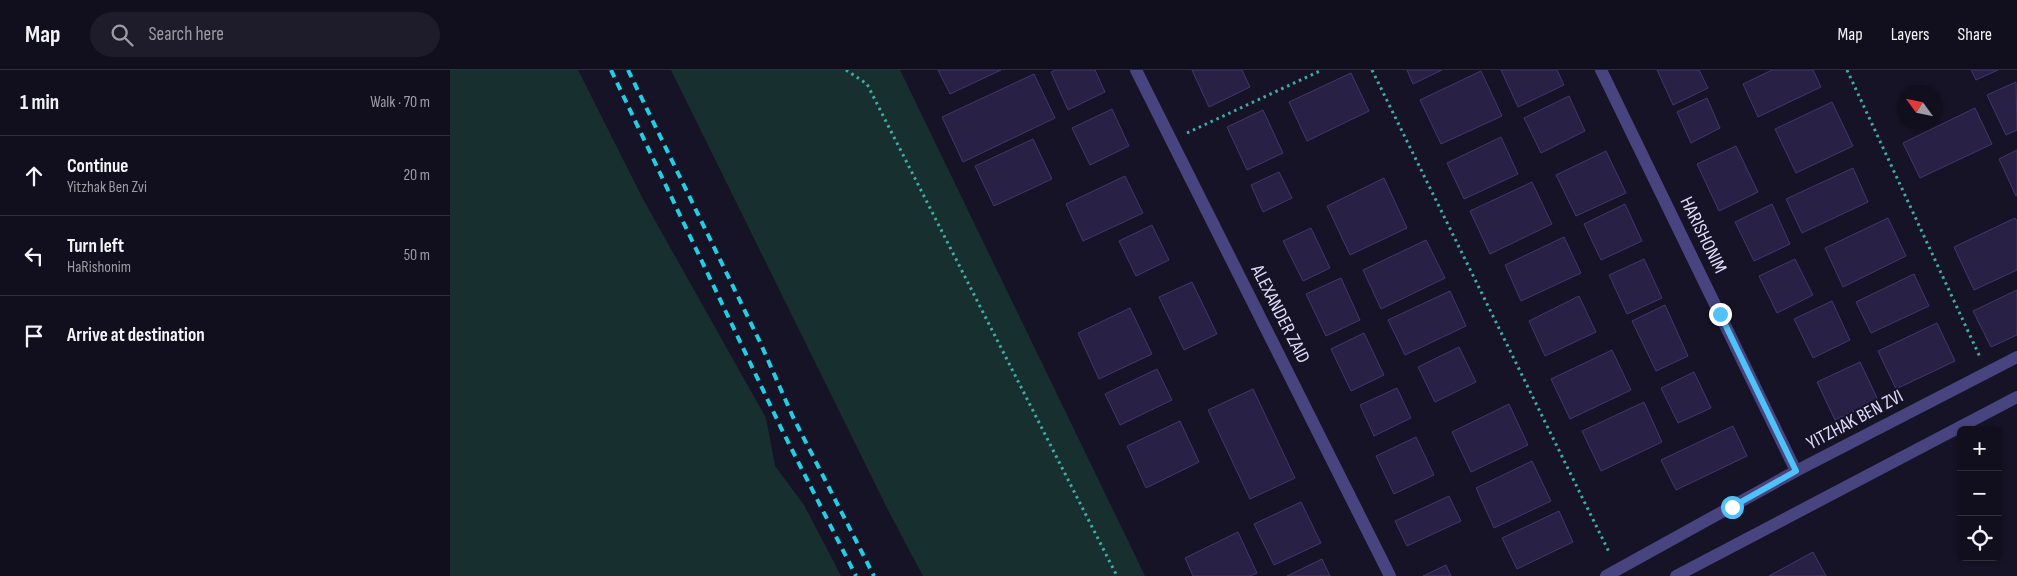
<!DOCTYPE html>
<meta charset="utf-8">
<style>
body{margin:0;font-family:"Sofia Sans Condensed",sans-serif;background:#1e1c2a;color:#f1f3f6}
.controls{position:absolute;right:15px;bottom:15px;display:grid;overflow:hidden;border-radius:8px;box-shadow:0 1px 4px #0004}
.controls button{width:45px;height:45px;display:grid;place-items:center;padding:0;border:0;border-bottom:1px solid #302e3b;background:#110e1d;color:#f1f3f6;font:25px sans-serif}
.compass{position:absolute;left:1447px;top:15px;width:45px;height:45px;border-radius:50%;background:#110e1d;box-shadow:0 1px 4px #0004;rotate:303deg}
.stop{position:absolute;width:15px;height:15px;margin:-11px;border:4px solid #4fc3f7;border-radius:50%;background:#fff}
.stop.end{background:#4fc3f7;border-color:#fff;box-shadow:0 1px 5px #0008}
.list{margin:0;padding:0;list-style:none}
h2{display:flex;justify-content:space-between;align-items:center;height:65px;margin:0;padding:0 20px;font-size:21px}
h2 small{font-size:16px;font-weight:400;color:#9c9ca4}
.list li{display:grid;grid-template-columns:32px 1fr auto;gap:15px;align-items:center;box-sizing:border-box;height:80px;padding:0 20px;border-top:1px solid #302e3b}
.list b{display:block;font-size:19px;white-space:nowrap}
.list p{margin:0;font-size:16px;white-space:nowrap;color:#9c9ca4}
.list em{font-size:16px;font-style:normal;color:#9c9ca4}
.icon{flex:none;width:28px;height:28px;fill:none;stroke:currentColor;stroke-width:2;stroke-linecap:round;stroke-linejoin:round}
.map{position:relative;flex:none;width:1567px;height:506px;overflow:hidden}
header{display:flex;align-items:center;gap:30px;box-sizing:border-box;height:70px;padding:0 25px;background:#110e1d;border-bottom:1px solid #302e3b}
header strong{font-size:24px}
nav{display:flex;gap:28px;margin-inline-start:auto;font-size:18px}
.search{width:350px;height:45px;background:#1e1c2a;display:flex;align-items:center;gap:12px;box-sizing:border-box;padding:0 18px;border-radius:28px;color:#9c9ca4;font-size:19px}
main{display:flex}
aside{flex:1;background:#110e1d}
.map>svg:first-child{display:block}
</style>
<header>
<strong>Map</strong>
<div class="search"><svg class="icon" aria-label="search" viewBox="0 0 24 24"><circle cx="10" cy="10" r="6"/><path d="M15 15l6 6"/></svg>Search here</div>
<nav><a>Map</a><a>Layers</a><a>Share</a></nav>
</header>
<main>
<aside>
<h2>1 min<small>Walk · 70 m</small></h2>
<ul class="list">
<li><svg class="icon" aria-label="ahead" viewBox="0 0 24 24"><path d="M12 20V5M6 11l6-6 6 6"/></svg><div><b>Continue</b><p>Yitzhak Ben Zvi</p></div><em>20 m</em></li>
<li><svg class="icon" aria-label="left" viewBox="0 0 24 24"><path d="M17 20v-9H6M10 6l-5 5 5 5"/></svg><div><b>Turn left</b><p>HaRishonim</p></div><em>50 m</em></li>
<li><svg class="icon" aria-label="arrive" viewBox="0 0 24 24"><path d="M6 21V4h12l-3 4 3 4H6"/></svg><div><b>Arrive at destination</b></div></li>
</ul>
</aside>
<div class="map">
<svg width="1567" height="506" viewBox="0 0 1567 506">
<rect width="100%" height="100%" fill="#171327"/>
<path fill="#17302f" d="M 0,0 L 128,0 L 194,131 L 316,348 L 325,396 L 354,435 L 391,506 L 0,506 Z
M 221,0 L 450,0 L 695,506 L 473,506 L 439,442 Z"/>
<path fill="#292145" stroke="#42366e" d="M 488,0 L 551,0 L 500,24 Z
M 606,0 L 645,0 L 655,22 L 618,40 L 601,2 Z
M 742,0 L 792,0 L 800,17 L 759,37 Z
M 957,0 L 992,0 L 963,14 Z
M 1051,0 L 1107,0 L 1114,15 L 1068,37 Z
M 1207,0 L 1249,0 L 1258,18 L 1223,35 Z
M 1322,0 L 1363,0 L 1371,17 L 1308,47 L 1293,14 Z
M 1521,0 L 1548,0 L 1526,10 Z
M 1031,1 L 1052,46 L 991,74 L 970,30 Z
M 901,3 L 919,41 L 857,71 L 839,32 Z
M 584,4 L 605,48 L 513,92 L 492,47 Z
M 1566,12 L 1567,60 L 1556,65 L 1537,25 Z
M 1119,26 L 1135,61 L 1091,83 L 1074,48 Z
M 1257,28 L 1270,58 L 1241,73 L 1227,42 Z
M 1382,32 L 1403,76 L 1346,103 L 1325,59 Z
M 1525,38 L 1542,74 L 1470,108 L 1453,73 Z
M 662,39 L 679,76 L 640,95 L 622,58 Z
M 813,40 L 833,83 L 797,100 L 777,57 Z
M 1051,67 L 1068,104 L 1014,129 L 997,93 Z
M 583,69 L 602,109 L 544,136 L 525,96 Z
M 1286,76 L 1308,122 L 1269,141 L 1247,94 Z
M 1567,80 L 1567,125 L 1566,126 L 1549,89 Z
M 1156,81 L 1176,123 L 1126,146 L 1106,105 Z
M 1403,98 L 1418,132 L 1352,163 L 1336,129 Z
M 829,102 L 842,128 L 813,142 L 801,115 Z
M 675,106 L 693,143 L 633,171 L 616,134 Z
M 934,108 L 957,158 L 900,185 L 877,136 Z
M 1082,112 L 1102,154 L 1040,184 L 1020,141 Z
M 1175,134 L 1192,171 L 1151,190 L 1134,154 Z
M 1322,134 L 1340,174 L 1304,191 L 1285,152 Z
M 1438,148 L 1456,186 L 1393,217 L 1375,178 Z
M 1565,148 L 1567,151 L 1567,200 L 1524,220 L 1504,177 Z
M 702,155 L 719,190 L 686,206 L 669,171 Z
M 861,158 L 880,198 L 853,211 L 833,171 Z
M 1114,167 L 1131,203 L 1071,231 L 1055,195 Z
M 976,170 L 995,208 L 931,239 L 913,200 Z
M 1194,189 L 1212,228 L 1177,244 L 1159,205 Z
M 1345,189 L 1363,225 L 1327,243 L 1309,206 Z
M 1464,204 L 1479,236 L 1421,263 L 1406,232 Z
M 891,208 L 910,250 L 876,266 L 856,224 Z
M 742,212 L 767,264 L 734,280 L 709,227 Z
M 1567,220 L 1567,265 L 1541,277 L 1523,241 Z
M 1000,221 L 1016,256 L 955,285 L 938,250 Z
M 1129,226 L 1146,262 L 1095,286 L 1079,251 Z
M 1382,231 L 1400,270 L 1363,288 L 1344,249 Z
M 1215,235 L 1238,286 L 1206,301 L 1182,251 Z
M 680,238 L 702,284 L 649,309 L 628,263 Z
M 1487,253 L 1505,291 L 1446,319 L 1428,281 Z
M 914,263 L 934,305 L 901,321 L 881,279 Z
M 1009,277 L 1026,312 L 985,332 L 968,297 Z
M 1162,280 L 1181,320 L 1120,349 L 1101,309 Z
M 1410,292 L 1428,330 L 1385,350 L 1367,312 Z
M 707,299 L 722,330 L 670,355 L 655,324 Z
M 1244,302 L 1261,338 L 1228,353 L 1211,318 Z
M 947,318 L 961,348 L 924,366 L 910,335 Z
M 803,319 L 845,408 L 800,429 L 758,340 Z
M 1194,332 L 1212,372 L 1151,401 L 1132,361 Z
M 1059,334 L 1078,375 L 1021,402 L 1002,362 Z
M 730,351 L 749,392 L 696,418 L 677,376 Z
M 1283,356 L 1297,386 L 1226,420 L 1211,390 Z
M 966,367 L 984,405 L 944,424 L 926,386 Z
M 1082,391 L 1101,431 L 1044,458 L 1026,418 Z
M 999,426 L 1011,451 L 957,476 L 945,451 Z
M 851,432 L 871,473 L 824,495 L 804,454 Z
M 1109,441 L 1123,472 L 1067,499 L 1052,468 Z
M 788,462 L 807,503 L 800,506 L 743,506 L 735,488 Z
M 1363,482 L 1376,506 L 1319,506 Z
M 872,489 L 880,506 L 837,506 Z
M 996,495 L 1001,506 L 973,506 Z"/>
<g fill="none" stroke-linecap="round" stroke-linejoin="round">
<path stroke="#3faca6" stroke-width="3" stroke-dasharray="2.5 4" stroke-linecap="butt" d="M 396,0 L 417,14 L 667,506
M 922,0 L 1160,484
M 1397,0 L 1530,287
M 737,63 L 872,0"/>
<path stroke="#474480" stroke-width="12" d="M 686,0 L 940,506
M 1151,0 L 1346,401"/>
<path stroke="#474480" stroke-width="12" d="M 1156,506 L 1346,401 L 1567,287
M 1226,506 L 1567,327"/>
<path stroke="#20cfe3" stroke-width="4" stroke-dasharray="8 6" stroke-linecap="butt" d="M 161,0 L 333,362 L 406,506
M 178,0 L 310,272 L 343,347 L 424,506"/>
</g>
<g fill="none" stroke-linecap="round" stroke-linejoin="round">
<path stroke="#4fc3f7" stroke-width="6" d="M 1270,244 L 1346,401 L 1282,437"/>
</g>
<g text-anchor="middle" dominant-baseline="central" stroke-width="4.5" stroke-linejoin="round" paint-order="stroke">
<g font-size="19" fill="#e0ddfb" stroke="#171327">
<text transform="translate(1253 165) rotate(64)">HARISHONIM</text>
<text transform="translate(830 244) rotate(63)">ALEXANDER ZAID</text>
<text transform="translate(1405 350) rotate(-28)">YITZHAK BEN ZVI</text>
</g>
</g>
</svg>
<div class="controls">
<button>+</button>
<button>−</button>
<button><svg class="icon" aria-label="locate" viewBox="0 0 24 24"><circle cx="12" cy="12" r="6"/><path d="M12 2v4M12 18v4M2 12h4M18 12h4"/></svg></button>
</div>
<svg class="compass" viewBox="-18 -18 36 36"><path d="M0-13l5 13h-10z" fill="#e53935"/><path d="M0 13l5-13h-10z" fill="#9c9ca4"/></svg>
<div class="stop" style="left:1282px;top:437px"></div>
<div class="stop end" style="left:1270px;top:244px"></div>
</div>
</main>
